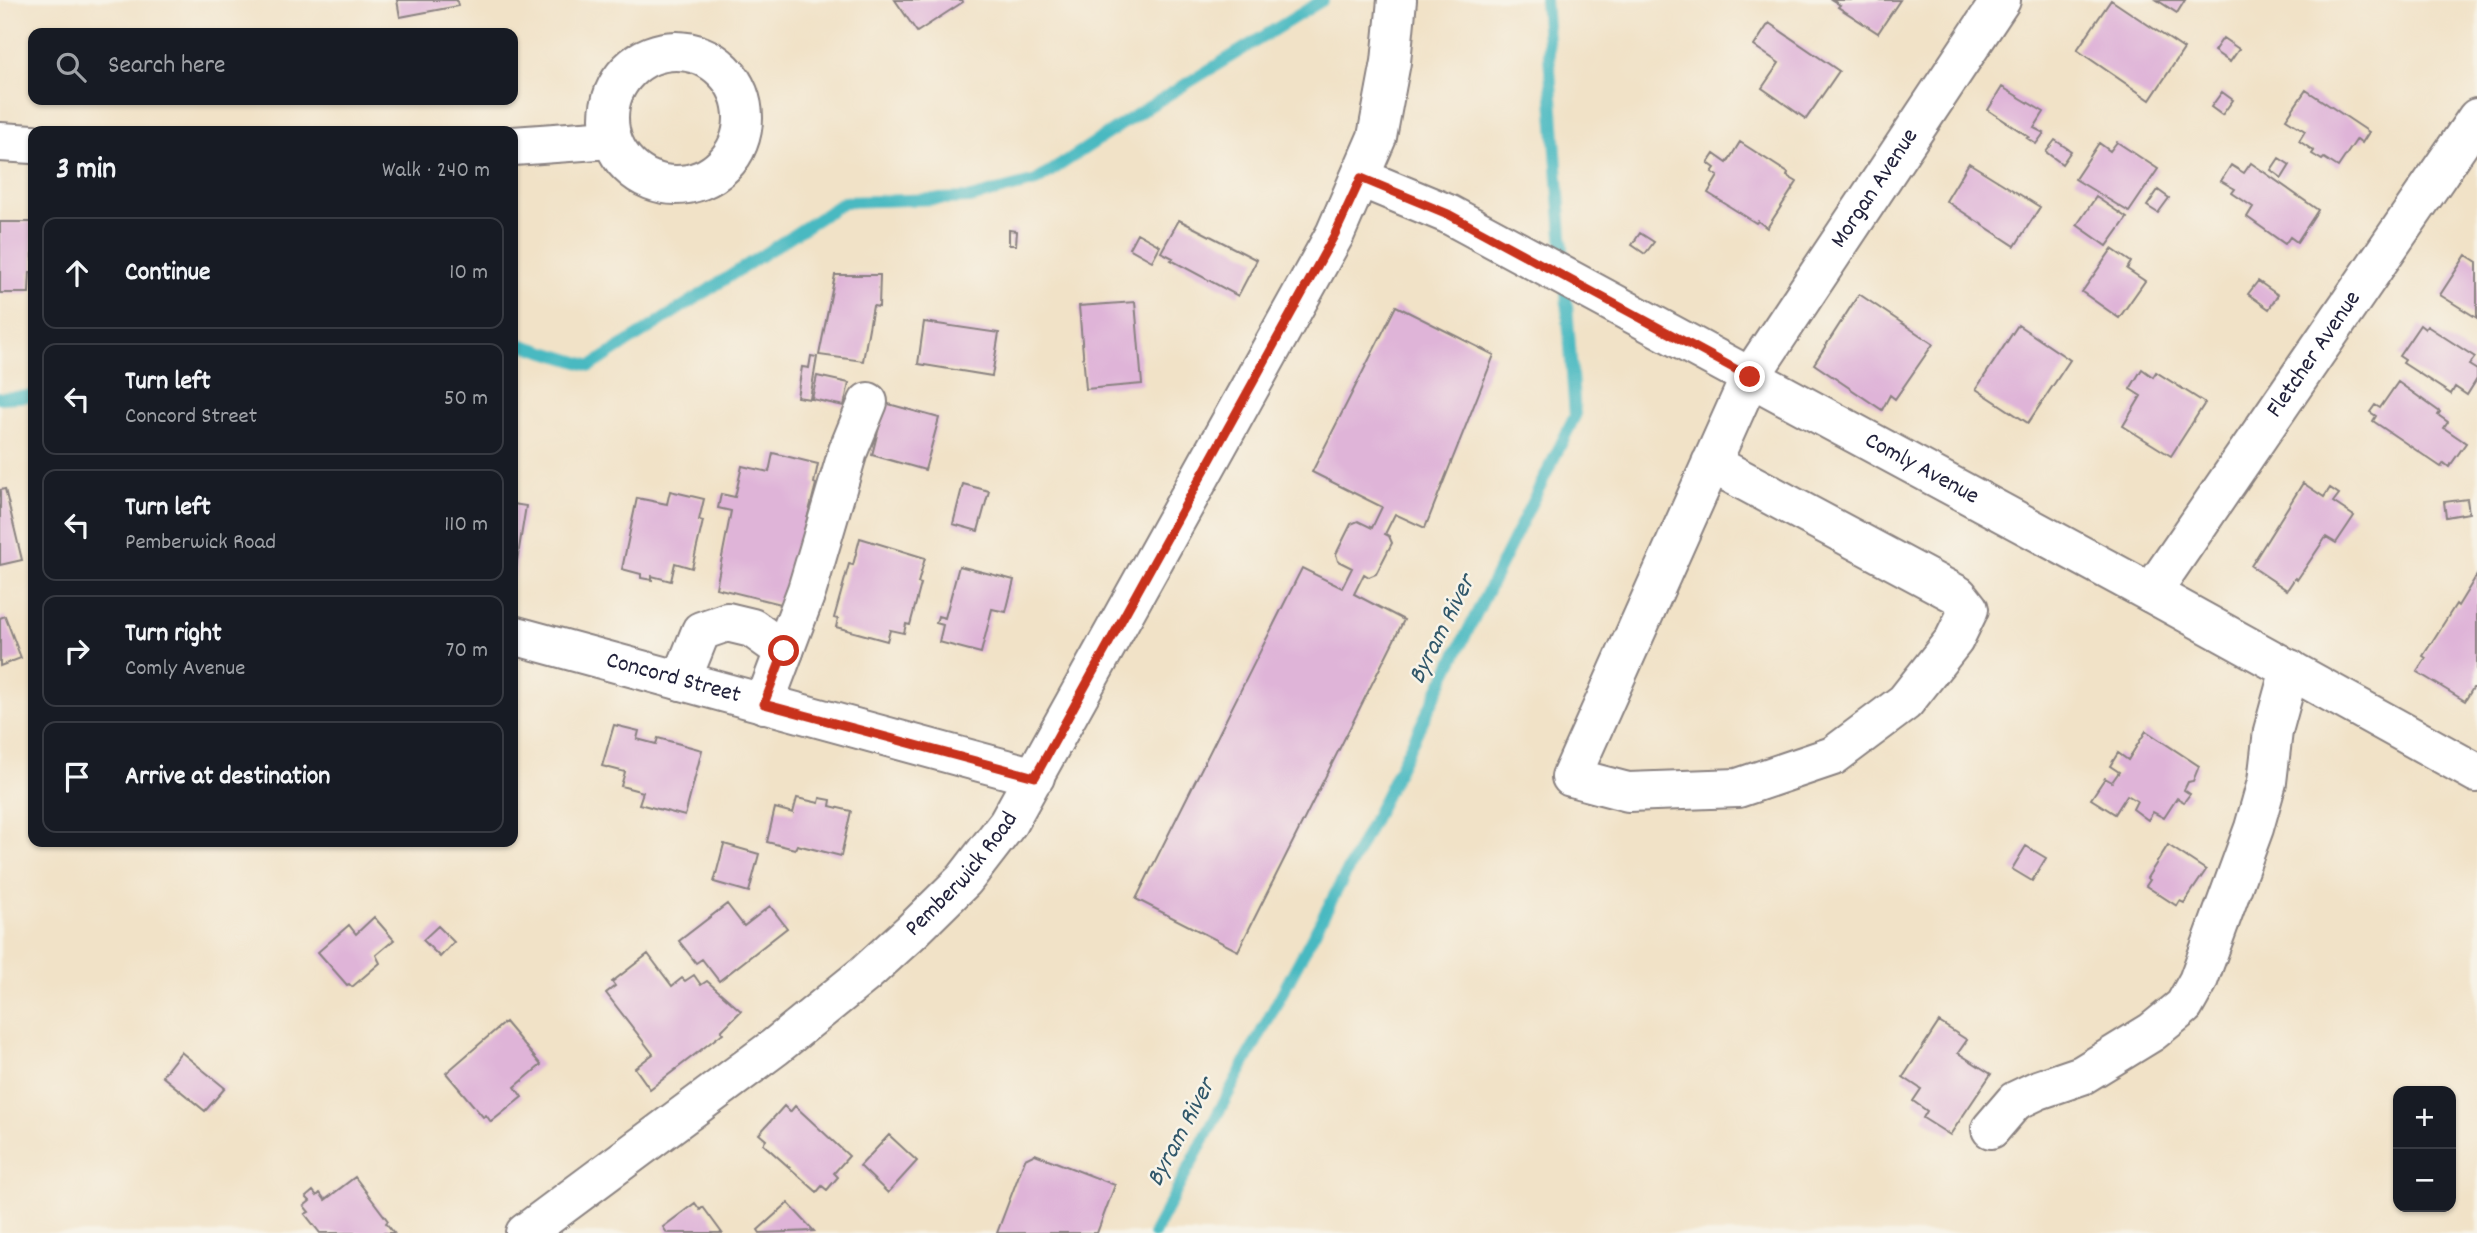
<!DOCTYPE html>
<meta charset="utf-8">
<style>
body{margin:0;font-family:Dekko,sans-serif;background:#242831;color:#f1f3f6}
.controls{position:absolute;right:21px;bottom:21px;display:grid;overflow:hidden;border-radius:14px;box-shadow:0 2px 5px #0004}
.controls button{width:63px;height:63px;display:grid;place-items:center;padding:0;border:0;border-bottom:2px solid #363941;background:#171b24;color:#f1f3f6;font:35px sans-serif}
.stop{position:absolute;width:21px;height:21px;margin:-16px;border:5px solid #c8321e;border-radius:50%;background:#fff}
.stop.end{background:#c8321e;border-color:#fff;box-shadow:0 2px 7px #0008}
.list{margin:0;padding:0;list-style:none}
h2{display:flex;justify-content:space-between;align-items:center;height:91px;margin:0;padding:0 28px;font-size:30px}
h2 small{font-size:23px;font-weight:400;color:#9ea1a6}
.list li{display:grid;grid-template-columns:46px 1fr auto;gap:21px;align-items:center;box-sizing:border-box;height:112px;margin:0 14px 14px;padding:0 14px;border:2px solid #363941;border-radius:14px}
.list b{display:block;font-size:26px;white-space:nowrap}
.list p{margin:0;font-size:23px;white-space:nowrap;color:#9ea1a6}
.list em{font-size:23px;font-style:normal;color:#9ea1a6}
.icon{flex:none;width:38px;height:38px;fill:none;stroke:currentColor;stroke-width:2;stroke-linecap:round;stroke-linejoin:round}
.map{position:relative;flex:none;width:2477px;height:1233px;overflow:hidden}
.search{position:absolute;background:#171b24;box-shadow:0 2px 5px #0004;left:28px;top:28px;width:490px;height:77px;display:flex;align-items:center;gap:18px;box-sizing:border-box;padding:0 24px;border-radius:14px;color:#9ea1a6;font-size:26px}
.panel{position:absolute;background:#171b24;box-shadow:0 2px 5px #0004;left:28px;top:126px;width:490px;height:721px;border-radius:14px}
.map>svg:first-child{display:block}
</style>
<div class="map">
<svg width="2477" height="1233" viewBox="0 0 2477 1233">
<rect width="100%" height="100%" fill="#f7f3e8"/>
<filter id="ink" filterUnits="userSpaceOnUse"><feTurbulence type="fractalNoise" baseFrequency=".0143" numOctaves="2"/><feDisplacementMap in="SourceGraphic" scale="14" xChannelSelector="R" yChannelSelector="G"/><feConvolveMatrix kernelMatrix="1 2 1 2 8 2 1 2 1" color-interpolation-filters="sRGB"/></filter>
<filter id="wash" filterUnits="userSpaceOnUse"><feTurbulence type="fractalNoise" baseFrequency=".00686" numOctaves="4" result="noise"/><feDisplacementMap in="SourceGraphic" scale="28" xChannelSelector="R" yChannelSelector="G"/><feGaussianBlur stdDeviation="1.57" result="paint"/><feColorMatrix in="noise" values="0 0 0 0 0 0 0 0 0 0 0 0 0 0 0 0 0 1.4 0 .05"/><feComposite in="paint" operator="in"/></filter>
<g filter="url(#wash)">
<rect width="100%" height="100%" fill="#f1e2c7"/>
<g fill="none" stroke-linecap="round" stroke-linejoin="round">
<path stroke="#4ab9c1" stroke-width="12" d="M 513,342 L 591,366 L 844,202 L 970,198 L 1036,181 L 1142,111 L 1323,0
M 0,398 L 33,396
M 1154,1233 L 1358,851 L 1575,416 L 1545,0"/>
</g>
<g id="blocks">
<path fill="#dfb4d8" d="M 397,0 L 457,0 L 458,6 L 400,17 Z
M 895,0 L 962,0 L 963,2 L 917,32 Z
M 1832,0 L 1900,0 L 1878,33 L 1838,7 L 1840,5 Z
M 2111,0 L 2184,49 L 2150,100 L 2077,50 Z
M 2157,0 L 2185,0 L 2177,13 Z
M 1769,23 L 1839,71 L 1806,119 L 1762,88 L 1779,63 L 1754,46 Z
M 2223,38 L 2239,49 L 2230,62 L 2214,51 Z
M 2002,87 L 2044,112 L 2034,128 L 2044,133 L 2036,144 L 2027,138 L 2029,137 L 1988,110 Z
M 2306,90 L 2369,132 L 2362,143 L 2357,139 L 2338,167 L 2324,158 L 2322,160 L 2312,154 L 2314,151 L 2299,141 L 2305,131 L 2286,119 Z
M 2222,92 L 2233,100 L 2222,115 L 2211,107 Z
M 2055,140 L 2071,151 L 2062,164 L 2046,152 Z
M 1740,142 L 1788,173 L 1787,176 L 1797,182 L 1767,228 L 1758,221 L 1756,223 L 1708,193 L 1718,176 L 1712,172 L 1715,168 L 1708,163 L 1714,154 L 1727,163 Z
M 2117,142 L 2158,169 L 2129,212 L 2075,179 L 2099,143 L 2110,151 Z
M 2279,158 L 2290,165 L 2282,178 L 2271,170 Z
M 1969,163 L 2040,207 L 2015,246 L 1946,201 Z
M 2251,163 L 2318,210 L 2297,242 L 2290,237 L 2285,244 L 2247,217 L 2253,207 L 2232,193 L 2235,189 L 2221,181 L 2231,165 L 2244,173 Z
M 2158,190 L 2169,198 L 2158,213 L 2147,206 Z
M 2096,197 L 2127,218 L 2107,246 L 2077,225 Z
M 1179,220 L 1257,260 L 1238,296 L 1171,260 L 1173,258 L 1161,252 Z
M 0,222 L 33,222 L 33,272 L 30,272 L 29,293 L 0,293 Z
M 1009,230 L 1017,231 L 1016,245 L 1009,245 Z
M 1137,233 L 1160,246 L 1152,261 L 1129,248 Z
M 1640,233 L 1654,242 L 1645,254 L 1632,245 Z
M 2112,249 L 2131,262 L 2127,269 L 2145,281 L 2119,318 L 2082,292 Z
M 2466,255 L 2477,262 L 2477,318 L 2440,295 Z
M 835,275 L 880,275 L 879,307 L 873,306 L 863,361 L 819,355 Z
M 2258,281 L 2278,295 L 2269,309 L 2248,294 Z
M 1859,294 L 1933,344 L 1895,399 L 1890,395 L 1882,410 L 1814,364 Z
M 1135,302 L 1142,384 L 1086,389 L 1079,306 Z
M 1396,306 L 1494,355 L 1425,528 L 1395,514 L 1385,534 L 1389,536 L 1392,543 L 1376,574 L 1369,577 L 1364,574 L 1354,594 L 1404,620 L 1238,951 L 1136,899 L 1302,568 L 1342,588 L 1352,568 L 1338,561 L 1336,554 L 1351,524 L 1358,521 L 1372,528 L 1382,507 L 1312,472 Z
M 924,322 L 999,333 L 992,376 L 918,364 Z
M 2018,325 L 2070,360 L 2028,423 L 1976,389 Z
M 2420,325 L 2425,329 L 2427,326 L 2475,357 L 2469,365 L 2477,370 L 2477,379 L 2467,395 L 2455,387 L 2451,394 L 2403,363 L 2405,360 L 2399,356 Z
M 811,356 L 817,357 L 810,399 L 797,397 L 802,367 L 809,368 Z
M 2142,369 L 2153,377 L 2156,372 L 2205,403 L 2171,456 L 2123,426 L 2141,396 L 2130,389 Z
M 817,376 L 849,383 L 844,406 L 812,399 Z
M 2398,382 L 2440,412 L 2438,415 L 2448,422 L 2444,428 L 2466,443 L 2449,467 L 2444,463 L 2441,467 L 2373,421 L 2376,416 L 2370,412 L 2375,405 L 2380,408 Z
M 885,403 L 939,418 L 925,470 L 872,455 Z
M 773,453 L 818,464 L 814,483 L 816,484 L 785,605 L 716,588 L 731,511 L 718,508 L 721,494 L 735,497 L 742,466 L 769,472 Z
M 2303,483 L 2324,497 L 2330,488 L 2339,494 L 2333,502 L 2354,516 L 2336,543 L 2326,537 L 2297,580 L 2295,578 L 2287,590 L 2251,566 Z
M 963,484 L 989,491 L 978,531 L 953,524 Z
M 5,489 L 22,560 L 0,565 L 0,490 Z
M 670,491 L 704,499 L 699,520 L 703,521 L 692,568 L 675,563 L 671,581 L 652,576 L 652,580 L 641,578 L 641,574 L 622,569 L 637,498 L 667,504 Z
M 2467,499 L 2469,513 L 2446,517 L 2444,502 Z
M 513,504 L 526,506 L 514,580 L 513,580 Z
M 860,538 L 925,558 L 918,583 L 921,584 L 910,625 L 906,624 L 904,633 L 890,630 L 887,641 L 836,627 L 838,619 L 834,618 L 849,564 L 853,565 Z
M 959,566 L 1014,580 L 1006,612 L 992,609 L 981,653 L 939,642 L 943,625 L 936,623 L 938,616 L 945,618 Z
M 2477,575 L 2477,688 L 2473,688 L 2465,701 L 2417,672 L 2426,658 L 2423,656 L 2456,604 L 2458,606 Z
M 5,616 L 21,658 L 0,666 L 0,618 Z
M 614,725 L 639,731 L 637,739 L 656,744 L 658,738 L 702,750 L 685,816 L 639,804 L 643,792 L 621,786 L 625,772 L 602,766 Z
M 2146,731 L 2199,766 L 2193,781 L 2188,782 L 2184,790 L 2190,794 L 2184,802 L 2177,798 L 2164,818 L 2153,812 L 2148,820 L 2133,809 L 2137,801 L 2127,795 L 2115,814 L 2091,799 L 2105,778 L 2112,782 L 2119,772 L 2110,766 L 2118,753 L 2128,760 Z
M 797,798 L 819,803 L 820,798 L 831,800 L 830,806 L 851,811 L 841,856 L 797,845 L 795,849 L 767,842 L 775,808 L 793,813 Z
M 724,844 L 759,854 L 749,892 L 714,882 Z
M 2168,845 L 2206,870 L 2184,903 L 2180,901 L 2177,906 L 2146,886 L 2150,880 L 2147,878 Z
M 2026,846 L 2046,858 L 2032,881 L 2012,869 Z
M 727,904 L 744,926 L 770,906 L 787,928 L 719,981 L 702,959 L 696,963 L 679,941 Z
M 374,917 L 394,940 L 376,955 L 380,963 L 352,987 L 349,984 L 347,985 L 318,952 L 349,925 L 356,934 Z
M 438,926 L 454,942 L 440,957 L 423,940 Z
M 648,954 L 672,986 L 682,978 L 685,981 L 694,975 L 701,985 L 707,981 L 741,1011 L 721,1031 L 723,1033 L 650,1089 L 635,1068 L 653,1054 L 606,993 L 615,986 L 612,982 Z
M 505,1022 L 541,1065 L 515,1087 L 522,1097 L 491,1122 L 486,1115 L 483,1117 L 446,1073 Z
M 1939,1022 L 1967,1040 L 1958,1053 L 1991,1074 L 1950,1135 L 1923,1118 L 1927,1111 L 1913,1101 L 1921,1089 L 1903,1077 Z
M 181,1052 L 225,1088 L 205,1111 L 162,1076 Z
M 784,1106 L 790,1112 L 795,1106 L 849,1156 L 834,1173 L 838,1177 L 827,1190 L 822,1186 L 817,1192 L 763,1144 L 766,1140 L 759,1134 Z
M 889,1135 L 917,1161 L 888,1193 L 860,1166 Z
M 1035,1154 L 1115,1185 L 1097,1233 L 997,1233 L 1025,1159 Z
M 355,1177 L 388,1221 L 386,1223 L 394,1233 L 320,1233 L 305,1214 L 309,1212 L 304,1206 L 310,1201 L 306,1197 L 313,1191 L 317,1196 L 320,1193 L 325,1200 Z
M 695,1203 L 700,1210 L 703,1207 L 722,1233 L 667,1233 L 663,1227 Z
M 788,1203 L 814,1231 L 760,1233 L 758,1230 Z"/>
</g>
</g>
<g filter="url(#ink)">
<use href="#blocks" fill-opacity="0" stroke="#8a8281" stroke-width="2"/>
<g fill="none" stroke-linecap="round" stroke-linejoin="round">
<defs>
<g id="minor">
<circle cx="676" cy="118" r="67"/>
<path d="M 0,142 L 33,144"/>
<path d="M 513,146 L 611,139"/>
<path id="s1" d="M 1361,178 L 1448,214 L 2151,593 L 2477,773"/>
<path id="s2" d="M 1711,463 L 1958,595 L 1969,609 L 1954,640 L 1905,702 L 1833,756 L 1738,788 L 1628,792 L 1571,777 L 1750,377 L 2001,0"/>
<path id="s3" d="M 2151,593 L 2477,118"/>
<path id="s4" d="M 513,635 L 1035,777"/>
<path d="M 681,681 L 701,631 L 727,622 L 752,628 L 784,651"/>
<path d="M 764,704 L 807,590 L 848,451 L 868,402"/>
<path d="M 1991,1129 L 2015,1101 L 2038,1090 L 2082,1075 L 2152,1032 L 2184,1006 L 2198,981 L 2254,828 L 2267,782 L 2273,731 L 2290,669"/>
<path id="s5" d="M 525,1233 L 775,1047 L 865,974 L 911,932 L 964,880 L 1008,823 L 1335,234 L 1377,137 L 1391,62 L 1397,0"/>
</g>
</defs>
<use href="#minor" stroke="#8a8281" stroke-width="42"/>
<use href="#minor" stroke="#fff" stroke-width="38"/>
</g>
</g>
<g fill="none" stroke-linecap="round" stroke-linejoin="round" filter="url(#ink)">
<path stroke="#c8321e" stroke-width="9" d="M 784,651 L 764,704 L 1035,777 L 1335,234 L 1361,178 L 1448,214 L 1750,377"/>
</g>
<g text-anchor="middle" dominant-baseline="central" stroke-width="5" stroke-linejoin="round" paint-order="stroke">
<g font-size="24" fill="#22223b" stroke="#f7f3e8">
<text stroke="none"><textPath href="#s2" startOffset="1435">Morgan Avenue</textPath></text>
<text stroke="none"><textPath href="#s3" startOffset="289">Fletcher Avenue</textPath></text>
<text stroke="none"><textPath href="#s1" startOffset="632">Comly Avenue</textPath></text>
<text stroke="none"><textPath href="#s4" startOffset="166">Concord Street</textPath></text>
<text stroke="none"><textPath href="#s5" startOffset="567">Pemberwick Road</textPath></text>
</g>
<g font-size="26" font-style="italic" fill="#30576a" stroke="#f7f3e8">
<text transform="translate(1443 630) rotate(-63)">Byram River</text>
<text transform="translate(1182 1133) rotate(-62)">Byram River</text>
</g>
</g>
</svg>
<div class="controls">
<button>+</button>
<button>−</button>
</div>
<div class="stop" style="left:784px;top:651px"></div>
<div class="stop end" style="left:1750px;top:377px"></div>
<div class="search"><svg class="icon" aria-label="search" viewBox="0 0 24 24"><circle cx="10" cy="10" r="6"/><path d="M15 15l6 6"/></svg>Search here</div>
<section class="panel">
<h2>3 min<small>Walk · 240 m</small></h2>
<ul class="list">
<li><svg class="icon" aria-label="ahead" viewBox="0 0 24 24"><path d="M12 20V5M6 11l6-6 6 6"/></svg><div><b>Continue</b></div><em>10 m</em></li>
<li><svg class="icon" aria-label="left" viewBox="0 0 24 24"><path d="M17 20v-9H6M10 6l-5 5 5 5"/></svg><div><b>Turn left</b><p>Concord Street</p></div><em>50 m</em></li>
<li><svg class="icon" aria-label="left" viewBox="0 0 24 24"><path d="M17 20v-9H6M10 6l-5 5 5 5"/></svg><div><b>Turn left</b><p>Pemberwick Road</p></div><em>110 m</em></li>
<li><svg class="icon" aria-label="right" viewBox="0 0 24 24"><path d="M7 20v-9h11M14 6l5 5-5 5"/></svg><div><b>Turn right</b><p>Comly Avenue</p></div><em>70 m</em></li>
<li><svg class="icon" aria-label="arrive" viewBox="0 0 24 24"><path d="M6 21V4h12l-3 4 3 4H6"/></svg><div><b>Arrive at destination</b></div></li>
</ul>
</section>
</div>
